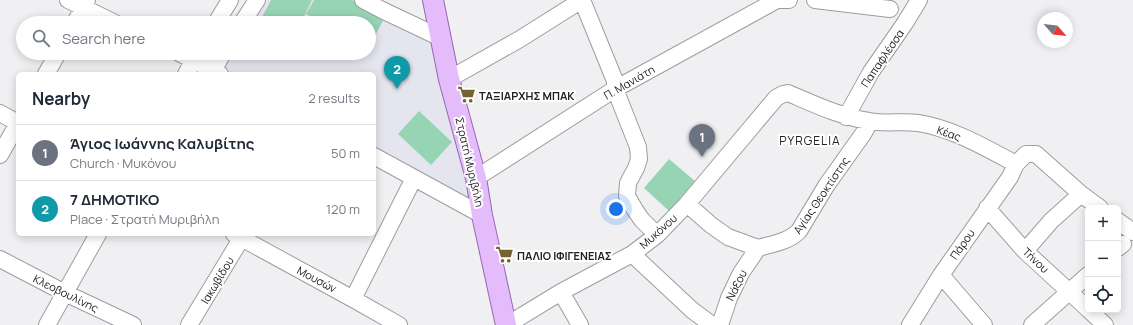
<!DOCTYPE html>
<meta charset="utf-8">
<style>
body{margin:0;font-family:Manrope,sans-serif;background:#f2f2f3;color:#1f2937}
.controls{position:absolute;right:12px;bottom:12px;display:grid;overflow:hidden;border-radius:6px;box-shadow:0 2px 10px #0003}
.controls button{width:36px;height:36px;display:grid;place-items:center;padding:0;border:0;border-bottom:1px solid #e0e1e3;background:#fff;color:#1f2937;font:20px sans-serif}
.compass{position:absolute;left:1037px;top:12px;width:36px;height:36px;border-radius:50%;background:#fff;box-shadow:0 2px 10px #0003;rotate:117deg}
.you{position:absolute;left:616px;top:209px;width:14px;height:14px;margin:-10px;border:3px solid #fff;border-radius:50%;background:#1a73e8;box-shadow:0 0 0 6px #1a73e833}
.badge{display:grid;place-items:center;width:26px;height:26px;border-radius:50%;background:#756230;color:#fff;font-size:13px;font-weight:700}
.pin{position:absolute;translate:-50% -33px;filter:drop-shadow(0 1px 2px #0008)}
.pin::after{content:'';position:absolute;top:21px;width:14px;height:12px;background:inherit;clip-path:polygon(0 0,100% 0,50% 100%)}
.list{margin:0;padding:0;list-style:none}
h2{display:flex;justify-content:space-between;align-items:center;height:52px;margin:0;padding:0 16px;font-size:17px}
h2 small{font-size:13px;font-weight:400;color:#747a83}
.list li{display:grid;grid-template-columns:26px 1fr auto;gap:12px;align-items:center;box-sizing:border-box;height:56px;padding:0 16px;border-top:1px solid #e0e1e3}
.list b{display:block;font-size:15px;white-space:nowrap}
.list p{margin:0;font-size:13px;white-space:nowrap;color:#747a83}
.list em{font-size:13px;font-style:normal;color:#747a83}
.icon{flex:none;width:22px;height:22px;fill:none;stroke:currentColor;stroke-width:2;stroke-linecap:round;stroke-linejoin:round}
.map{position:relative;flex:none;width:1133px;height:325px;overflow:hidden}
.search{position:absolute;background:#fff;box-shadow:0 2px 10px #0003;left:16px;top:16px;width:360px;height:44px;display:flex;align-items:center;gap:10px;box-sizing:border-box;padding:0 14px;border-radius:22px;color:#747a83;font-size:15px}
.panel{position:absolute;background:#fff;box-shadow:0 2px 10px #0003;left:16px;top:72px;width:360px;height:164px;border-radius:6px}
.map>svg:first-child{display:block}
</style>
<div class="map">
<svg width="1133" height="325" viewBox="0 0 1133 325">
<rect width="100%" height="100%" fill="#f0f0f3"/>
<path fill="#e4e5ef" d="M 261,0 L 355,0 L 433,40 L 477,203 L 374,150 L 374,74 L 226,74 L 218,70 L 229,53 L 369,53 L 369,23 L 247,23 Z"/>
<path fill="#97d4b3" d="M 271,0 L 312,0 L 301,23 L 259,23 Z
M 314,0 L 352,0 L 385,17 L 369,47 L 369,23 L 323,23 L 306,14 Z
M 419,111 L 452,142 L 431,165 L 398,134 Z
M 669,159 L 695,181 L 669,211 L 644,188 Z"/>
<g fill="none" stroke-linecap="round" stroke-linejoin="round">
<defs>
<path id="minor" d="M 68,0 L 115,23
M 363,0 L 382,10 L 441,38
M 582,0 L 615,81 L 615,89 L 638,147 L 639,159 L 636,168 L 628,183 L 627,196 L 635,210 L 642,220 L 657,235
M 815,0 L 890,9
M 75,23 L 87,0
M 216,23 L 230,0
M 242,23 L 257,0
M 179,53 L 220,74
M 46,74 L 58,53
M 186,74 L 198,53
M 211,74 L 223,53
M 449,79 L 520,39 L 582,0
M 0,113 L 18,123
M 846,117 L 871,72 L 905,23 L 919,0
M 0,155 L 18,123
M 374,156 L 482,215
M 476,178 L 615,89 L 777,0 L 789,0
M 687,204 L 711,225 L 728,237 L 758,248
M 987,208 L 1025,251 L 1088,309
M 1118,221 L 1133,232
M 234,234 L 353,299 L 399,325
M 758,248 C 772,244 788,242 799,231 L 826,186 L 863,134 L 870,122
M 1118,248 L 1123,244
M 1025,251 L 1051,221 L 1081,194
M 632,254 L 692,310 L 712,325
M 0,259 L 65,293 L 133,325
M 941,275 L 984,325
M 561,292 L 580,325
M 353,299 L 414,178
M 1089,310 L 1105,325
M 47,325 L 98,234
M 189,325 L 244,234
M 507,325 L 561,292 L 632,254 L 657,235 L 687,204 L 776,98 L 783,94 L 788,93 C 814,104 841,117 869,121 C 885,124 902,121 918,123 C 952,128 986,148 1016,164 L 1026,154 L 1036,154 L 1081,194 L 1100,208
M 720,325 L 729,298 L 741,273 L 758,248
M 910,325 L 941,275 L 1010,177 L 1016,164
M 1032,325 L 1088,275"/>
<path id="major" d="M 433,0 L 449,79 L 476,178 L 482,215 L 506,325"/>
</defs>
<use href="#minor" stroke="#9d9da0" stroke-width="18"/>
<use href="#major" stroke="#9569ad" stroke-width="22"/>
<use href="#minor" stroke="#fff" stroke-width="16"/>
<use href="#major" stroke="#e5bcfb" stroke-width="20"/>
</g>
<defs>
<symbol id="supermarket-bare" viewBox="-9 -9 18 18"><path d="M-6-5.5h2.5l.6 2H6L4.5 2H-2.5L-4.4-4H-6ZM-1.5 3.2a1.3 1.3 0 1 0 .1 0ZM3 3.2a1.3 1.3 0 1 0 .1 0Z" fill="#756230" stroke="#fff" stroke-width="2.5" paint-order="stroke"/></symbol>
</defs>
<g fill-rule="evenodd">
<use href="#supermarket-bare" x="454" y="82" width="25" height="25"/>
<use href="#supermarket-bare" x="492" y="242" width="25" height="25"/>
</g>
<g text-anchor="middle" dominant-baseline="central" stroke-width="4" stroke-linejoin="round" paint-order="stroke">
<g font-size="11" fill="#212122" stroke="#fff">
<text transform="translate(882 58) rotate(-56)">Παπαφλέσσα</text>
<text transform="translate(629 82) rotate(-30)">Π. Μανιάτη</text>
<text transform="translate(949 133) rotate(19)">Κέας</text>
<text transform="translate(470 162) rotate(77)">Στρατή Μυριβήλη</text>
<text transform="translate(821 195) rotate(-56)">Αγίας Θεοκτίστης</text>
<text transform="translate(658 231) rotate(-42)">Μυκόνου</text>
<text transform="translate(962 244) rotate(-55)">Πάρου</text>
<text transform="translate(1036 260) rotate(43)">Τήνου</text>
<text transform="translate(317 279) rotate(28)">Μουσών</text>
<text transform="translate(217 280) rotate(-59)">Ιακωβίδου</text>
<text transform="translate(736 285) rotate(-64)">Νάξου</text>
<text transform="translate(66 293) rotate(26)">Κλεοβουλίνης</text>
</g>
<g font-size="11" font-weight="bold" fill="#212122" stroke="#fff" text-anchor="start">
<text x="479" y="95">ΤΑΞΙΑΡΧΗΣ ΜΠΑΚ</text>
<text x="517" y="255">ΠΑΛΙΟ ΙΦΙΓΕΝΕΙΑΣ</text>
</g>
<g font-size="12" letter-spacing="1" fill="#212122" stroke="#fff">
<text x="810" y="140">PYRGELIA</text>
</g>
</g>
</svg>
<div class="controls">
<button>+</button>
<button>−</button>
<button><svg class="icon" aria-label="locate" viewBox="0 0 24 24"><circle cx="12" cy="12" r="6"/><path d="M12 2v4M12 18v4M2 12h4M18 12h4"/></svg></button>
</div>
<svg class="compass" viewBox="-18 -18 36 36"><path d="M0-13l5 13h-10z" fill="#e53935"/><path d="M0 13l5-13h-10z" fill="#747a83"/></svg>
<div class="you"></div>
<div class="pin badge" style="left:702px;top:157px;background:#6b7280">1</div>
<div class="pin badge" style="left:397px;top:89px;background:#0f9aa8">2</div>
<div class="search"><svg class="icon" aria-label="search" viewBox="0 0 24 24"><circle cx="10" cy="10" r="6"/><path d="M15 15l6 6"/></svg>Search here</div>
<section class="panel">
<h2>Nearby<small>2 results</small></h2>
<ul class="list">
<li><span class="badge" style="background:#6b7280">1</span><div><b>Άγιος Ιωάννης Καλυβίτης</b><p>Church · Μυκόνου</p></div><em>50 m</em></li>
<li><span class="badge" style="background:#0f9aa8">2</span><div><b>7 ΔΗΜΟΤΙΚΟ</b><p>Place · Στρατή Μυριβήλη</p></div><em>120 m</em></li>
</ul>
</section>
</div>
